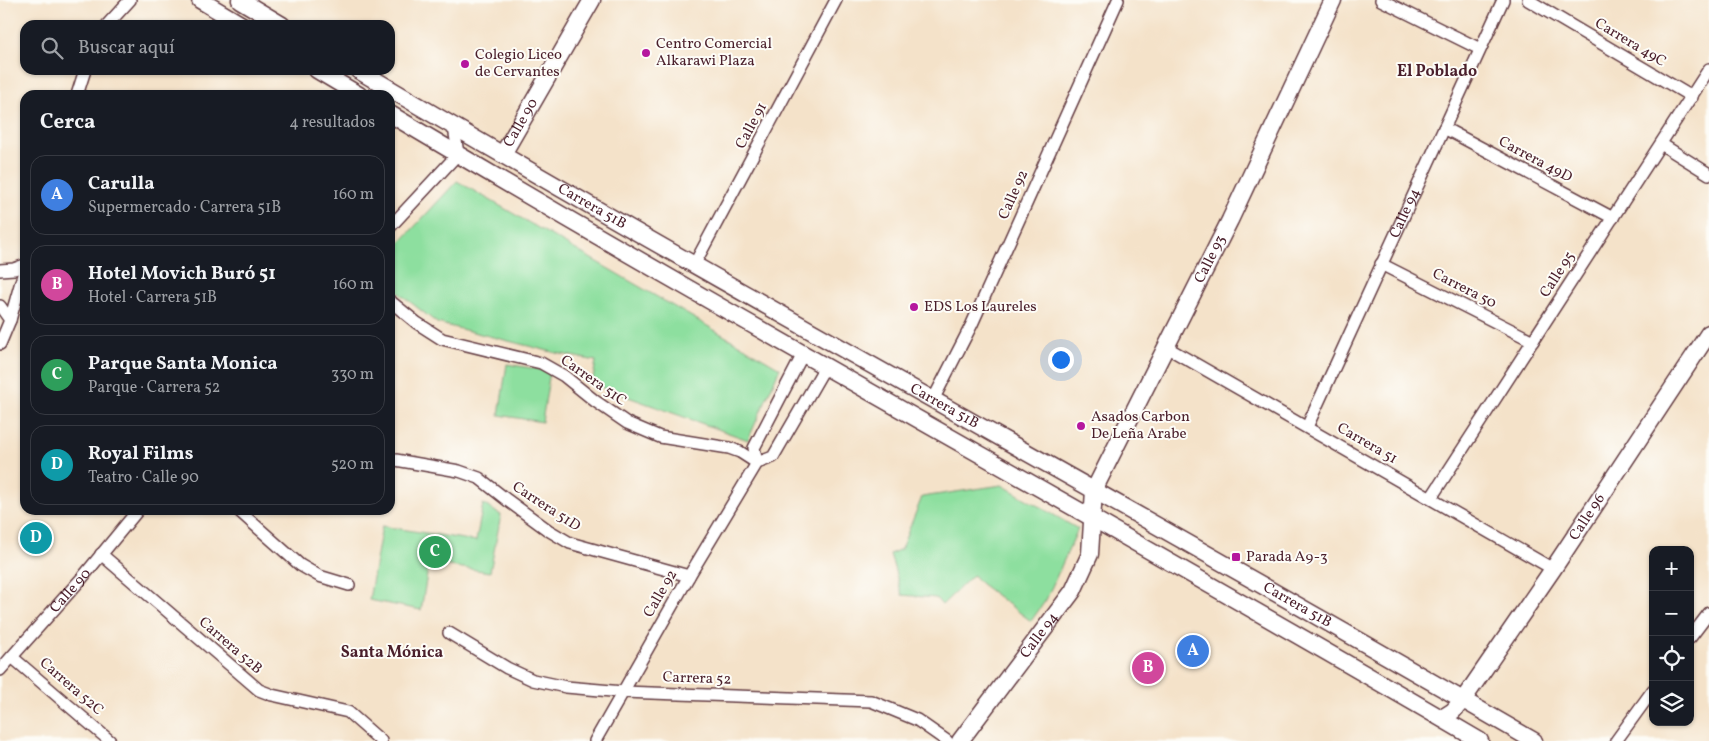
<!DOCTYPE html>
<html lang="es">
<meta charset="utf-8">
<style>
body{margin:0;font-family:Vollkorn,serif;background:#242831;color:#f1f3f6}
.controls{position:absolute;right:15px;bottom:15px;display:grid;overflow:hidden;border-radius:10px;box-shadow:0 1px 4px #0004}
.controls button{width:45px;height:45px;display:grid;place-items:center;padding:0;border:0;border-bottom:1px solid #363941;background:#171b24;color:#f1f3f6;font:25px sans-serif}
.you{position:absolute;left:1060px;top:359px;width:18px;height:18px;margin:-12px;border:4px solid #fff;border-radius:50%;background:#1a73e8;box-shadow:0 0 0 8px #1a73e833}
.badge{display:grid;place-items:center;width:32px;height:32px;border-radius:50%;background:#d690ce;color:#fff;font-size:16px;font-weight:700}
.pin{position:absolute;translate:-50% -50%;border:2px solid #fff;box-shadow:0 1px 5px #0006}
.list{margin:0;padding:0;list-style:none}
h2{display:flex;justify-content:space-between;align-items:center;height:65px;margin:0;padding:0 20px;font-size:21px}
h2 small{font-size:16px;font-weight:400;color:#9ea1a6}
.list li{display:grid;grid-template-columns:32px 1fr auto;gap:15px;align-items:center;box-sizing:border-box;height:80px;margin:0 10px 10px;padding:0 10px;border:1px solid #363941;border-radius:15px}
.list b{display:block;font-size:19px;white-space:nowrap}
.list p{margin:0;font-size:16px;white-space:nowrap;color:#9ea1a6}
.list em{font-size:16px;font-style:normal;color:#9ea1a6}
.icon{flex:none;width:28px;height:28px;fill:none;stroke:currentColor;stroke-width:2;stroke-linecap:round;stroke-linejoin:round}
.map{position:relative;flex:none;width:1709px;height:741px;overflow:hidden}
.search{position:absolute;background:#171b24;box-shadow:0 1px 4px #0004;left:20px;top:20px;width:375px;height:55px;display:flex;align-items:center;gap:12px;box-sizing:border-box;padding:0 18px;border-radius:15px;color:#9ea1a6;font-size:19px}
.panel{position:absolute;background:#171b24;box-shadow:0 1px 4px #0004;left:20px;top:90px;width:375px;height:425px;border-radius:15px}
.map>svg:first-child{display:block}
</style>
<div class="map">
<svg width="1709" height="741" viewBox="0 0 1709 741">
<rect width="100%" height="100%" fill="#fdfcf7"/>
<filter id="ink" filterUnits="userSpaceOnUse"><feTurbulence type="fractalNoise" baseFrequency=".02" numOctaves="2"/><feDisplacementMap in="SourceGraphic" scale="10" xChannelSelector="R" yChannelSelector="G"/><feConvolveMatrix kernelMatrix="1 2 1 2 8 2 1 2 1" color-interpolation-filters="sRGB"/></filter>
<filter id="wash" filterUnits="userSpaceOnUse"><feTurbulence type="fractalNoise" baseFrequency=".0096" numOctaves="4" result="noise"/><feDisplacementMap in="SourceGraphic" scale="20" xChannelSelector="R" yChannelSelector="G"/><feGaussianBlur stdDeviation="1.12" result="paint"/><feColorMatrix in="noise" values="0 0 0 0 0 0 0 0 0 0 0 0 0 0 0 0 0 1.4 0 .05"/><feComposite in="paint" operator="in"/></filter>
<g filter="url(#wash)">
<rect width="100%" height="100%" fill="#f4e2c9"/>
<path fill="#8ddf9f" stroke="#6c7f65" d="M 457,181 L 780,368 L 748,440 L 592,384 L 596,361 L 556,353 L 437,323 L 390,286 L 390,253 Z
M 507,364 L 550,371 L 542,422 L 499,415 Z
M 1002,485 L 1078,529 L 1046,600 L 1031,621 L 980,583 L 973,575 L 942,605 L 936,598 L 902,595 L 890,554 L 901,549 L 922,497 Z
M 483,504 L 501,515 L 490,572 L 429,563 L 421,610 L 369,600 L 382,526 L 476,541 Z"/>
</g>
<g filter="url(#ink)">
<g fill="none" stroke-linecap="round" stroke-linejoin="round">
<defs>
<g id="street">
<path d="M 1381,0 L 1480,49"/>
<path d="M 1528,0 L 1692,97"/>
<path d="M 107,25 L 130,0"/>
<path d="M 77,95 L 85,70"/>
<path d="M 1444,128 L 1613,218"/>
<path d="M 1661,144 L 1709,174"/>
<path d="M 390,227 L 458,154 L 454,127"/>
<path d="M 1381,264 L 1533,341"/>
<path d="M 694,265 L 836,0"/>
<path d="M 0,270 L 14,269 L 25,265"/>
<path d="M 390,301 L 417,323 L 442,339 L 541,363 L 564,376 L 595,401 L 627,423 L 660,437 L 729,448 L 740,452 L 757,463"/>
<path d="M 0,306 L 10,320"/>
<path d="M 0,344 L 10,320 L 25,268"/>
<path d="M 1166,347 L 1553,569"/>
<path d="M 933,400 L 972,324 L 1118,0"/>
<path id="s1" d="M 1307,427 L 1503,0"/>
<path d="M 390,459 L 459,471 L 479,478 L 507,500 L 548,530 L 570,543 L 689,576"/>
<path d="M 757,463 L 754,448 L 803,354"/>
<path d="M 1431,498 L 1709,69"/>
<path d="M 238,510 L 300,565 L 319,576 L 349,585"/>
<path d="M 101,554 L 259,690 L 272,695 L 348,712 L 381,741"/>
<path d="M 449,633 L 507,668 L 533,680 L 566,687 L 623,692 L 871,701 L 917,720 L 947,741"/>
<path d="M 1690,638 L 1709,613"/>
<path d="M 12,657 L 110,741"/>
<path id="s2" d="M 0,670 L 82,578 L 138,510"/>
<path d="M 595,741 L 689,576 L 757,463 L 773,457 L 825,367"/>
<path d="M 1616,741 L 1653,690"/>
</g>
<g id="secondary">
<path d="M 200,0 L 242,25"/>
<path d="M 240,0 L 282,25"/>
<path d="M 317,70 L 359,95"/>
<path id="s3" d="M 358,70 C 746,300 1144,514 1534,741"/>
<path d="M 390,114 C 750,329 1119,529 1480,741"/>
<path id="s4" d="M 503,154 L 592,0"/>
<path id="s5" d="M 1442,718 L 1453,711 L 1463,700 L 1553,569 L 1709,333"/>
<path id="s6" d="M 960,741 L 1073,591 L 1090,554 L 1094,490 L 1230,220 L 1333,0"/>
</g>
</defs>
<use href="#street" stroke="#643c43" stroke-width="14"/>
<use href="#secondary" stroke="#643c43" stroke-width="19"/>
<use href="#street" stroke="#fff" stroke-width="11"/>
<use href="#secondary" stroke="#fff" stroke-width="16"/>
</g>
</g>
<g fill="#b5179e" stroke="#fdfcf7" stroke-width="2">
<circle cx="646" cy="53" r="5"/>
<circle cx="465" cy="64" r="5"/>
<circle cx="914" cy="307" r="5"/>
<circle cx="1081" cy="426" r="5"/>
<rect x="1231" y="552" width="10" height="10" rx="2.5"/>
</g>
<g text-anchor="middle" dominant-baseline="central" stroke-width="4" stroke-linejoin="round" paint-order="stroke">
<g font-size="15" fill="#4a1f2b" stroke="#fdfcf7">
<text transform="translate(1630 43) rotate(31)">Carrera 49C</text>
<text stroke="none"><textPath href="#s4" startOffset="36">Calle 90</textPath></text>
<text transform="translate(752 126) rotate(-62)">Calle 91</text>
<text transform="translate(1535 160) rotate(28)">Carrera 49D</text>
<text transform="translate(1014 195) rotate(-66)">Calle 92</text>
<text stroke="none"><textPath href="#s3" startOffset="271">Carrera 51B</textPath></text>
<text stroke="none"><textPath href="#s1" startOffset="235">Calle 94</textPath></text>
<text stroke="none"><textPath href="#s6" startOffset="551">Calle 93</textPath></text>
<text transform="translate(1558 275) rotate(-57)">Calle 95</text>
<text transform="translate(1464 289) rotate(27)">Carrera 50</text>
<text transform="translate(593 381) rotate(35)">Carrera 51C</text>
<text stroke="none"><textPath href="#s3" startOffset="676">Carrera 51B</textPath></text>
<text transform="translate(1367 444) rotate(30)">Carrera 51</text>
<text transform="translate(546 507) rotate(33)">Carrera 51D</text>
<text stroke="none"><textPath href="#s5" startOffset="249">Calle 96</textPath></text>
<text stroke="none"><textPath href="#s2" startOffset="106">Calle 90</textPath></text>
<text transform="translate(661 594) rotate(-60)">Calle 92</text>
<text stroke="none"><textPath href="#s3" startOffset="1081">Carrera 51B</textPath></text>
<text stroke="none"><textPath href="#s6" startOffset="132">Calle 94</textPath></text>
<text transform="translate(230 646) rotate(41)">Carrera 52B</text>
<text transform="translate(697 679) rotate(2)">Carrera 52</text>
<text transform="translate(71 687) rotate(41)">Carrera 52C</text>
</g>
<g font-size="15" fill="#4a1f2b" stroke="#fdfcf7" text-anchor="start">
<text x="656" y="44">Centro Comercial<tspan x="656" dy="17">Alkarawi Plaza</tspan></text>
<text x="475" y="55">Colegio Liceo<tspan x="475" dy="17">de Cervantes</tspan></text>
<text x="924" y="307">EDS Los Laureles</text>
<text x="1091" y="417">Asados Carbon<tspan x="1091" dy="17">De Leña Arabe</tspan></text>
<text x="1246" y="557">Parada A9-3</text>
</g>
<g font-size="16" font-weight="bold" fill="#4a1f2b" stroke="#fdfcf7">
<text x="1437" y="72">El Poblado</text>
<text x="392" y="653">Santa Mónica</text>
</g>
</g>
</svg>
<div class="controls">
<button>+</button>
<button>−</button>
<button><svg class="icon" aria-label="locate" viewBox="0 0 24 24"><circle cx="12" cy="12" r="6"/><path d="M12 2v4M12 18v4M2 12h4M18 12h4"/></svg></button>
<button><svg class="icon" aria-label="layers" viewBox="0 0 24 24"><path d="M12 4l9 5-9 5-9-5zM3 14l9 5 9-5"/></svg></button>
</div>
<div class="you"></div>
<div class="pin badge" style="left:1193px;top:651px;background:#3f7fe0">A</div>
<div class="pin badge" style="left:1148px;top:668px;background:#d1479c">B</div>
<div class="pin badge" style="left:435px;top:552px;background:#2e9e5b">C</div>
<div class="pin badge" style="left:36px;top:538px;background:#0f9aa8">D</div>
<div class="search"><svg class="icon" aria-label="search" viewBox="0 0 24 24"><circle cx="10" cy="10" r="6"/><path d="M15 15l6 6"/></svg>Buscar aquí</div>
<section class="panel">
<h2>Cerca<small>4 resultados</small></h2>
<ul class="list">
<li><span class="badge" style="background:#3f7fe0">A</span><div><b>Carulla</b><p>Supermercado · Carrera 51B</p></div><em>160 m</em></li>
<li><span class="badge" style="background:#d1479c">B</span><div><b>Hotel Movich Buró 51</b><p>Hotel · Carrera 51B</p></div><em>160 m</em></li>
<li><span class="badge" style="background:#2e9e5b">C</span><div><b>Parque Santa Monica</b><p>Parque · Carrera 52</p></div><em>330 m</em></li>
<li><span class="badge" style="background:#0f9aa8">D</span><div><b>Royal Films</b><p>Teatro · Calle 90</p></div><em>520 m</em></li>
</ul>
</section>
</div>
